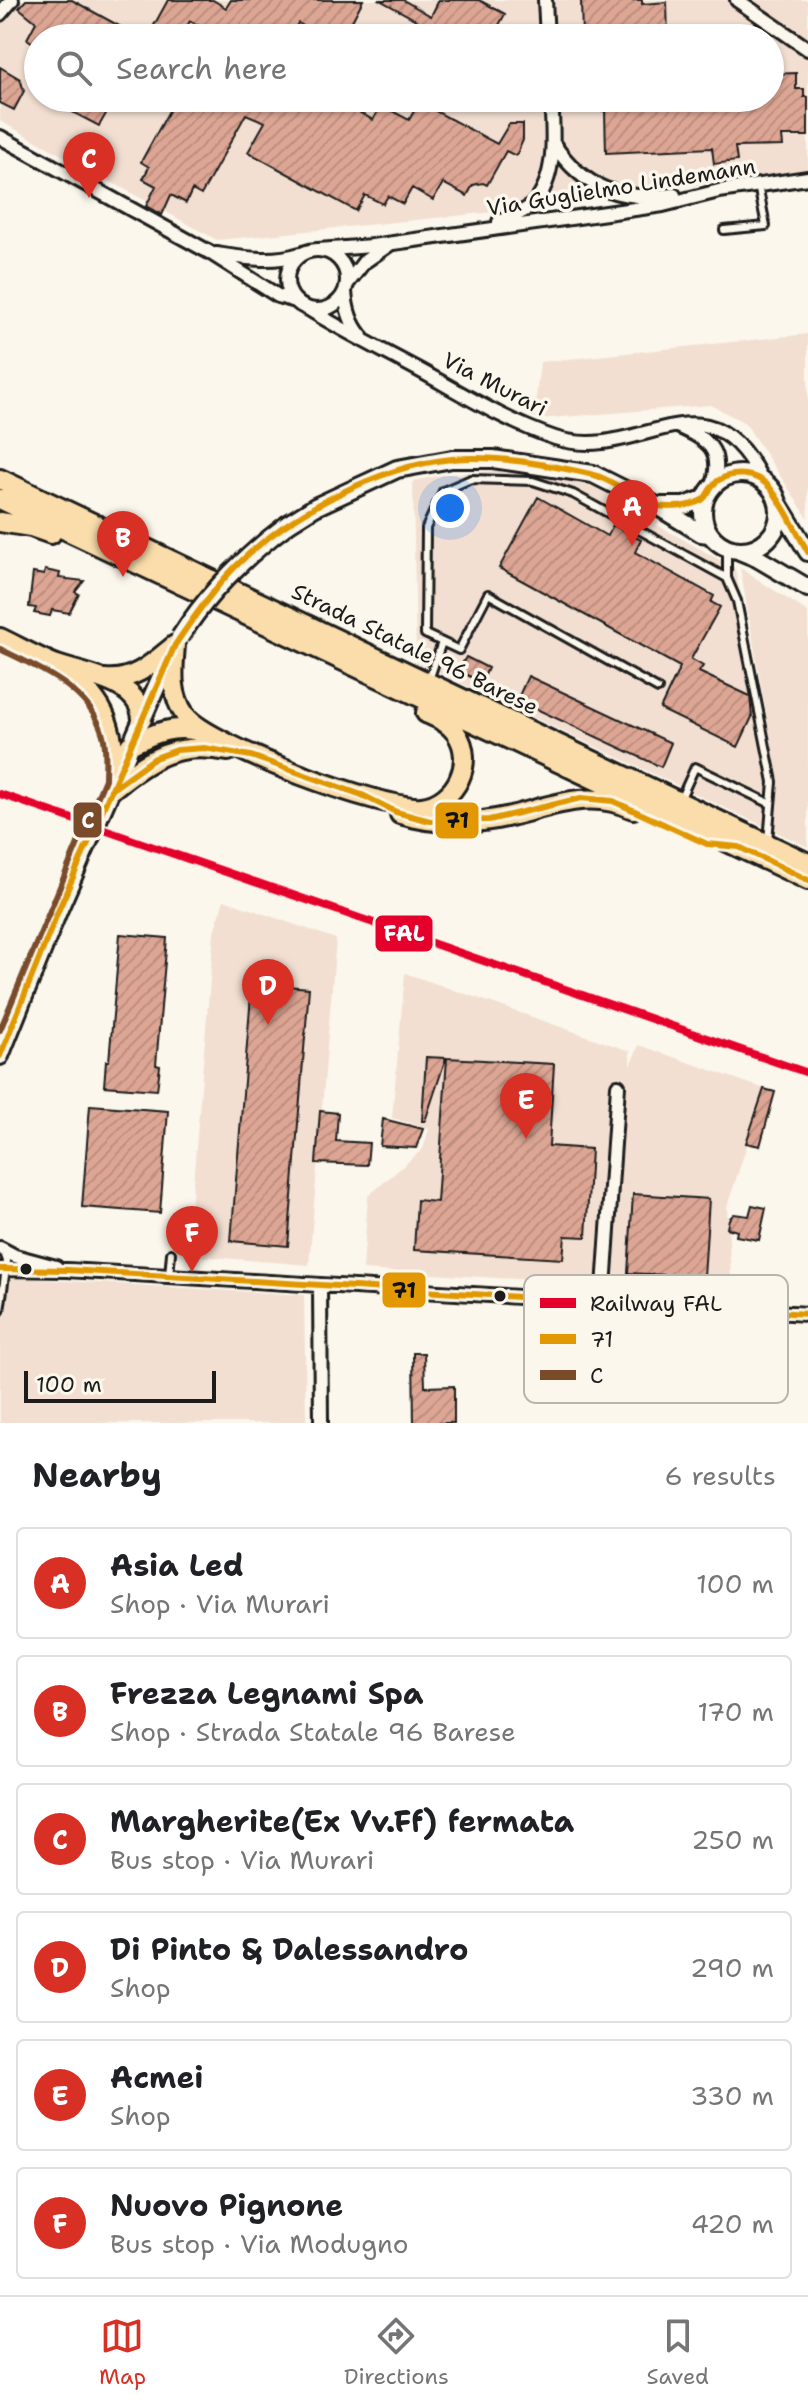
<!DOCTYPE html>
<meta charset="utf-8">
<style>
body{margin:0;font-family:"Shantell Sans",sans-serif;background:#f2f2f2;color:#202124}
.scale{position:absolute;left:24px;bottom:20px;width:192px;box-sizing:border-box;padding-left:8px;border:4px solid #1c1c1c;border-top:0;font-size:22px;line-height:28px;white-space:nowrap;color:#1c1c1c;-webkit-text-stroke:6px #fbf7ec;paint-order:stroke}
.you{position:absolute;left:450px;top:508px;width:28px;height:28px;margin:-20px;border:6px solid #fff;border-radius:50%;background:#1a73e8;box-shadow:0 0 0 12px #1a73e833}
.badge{display:grid;place-items:center;width:52px;height:52px;border-radius:50%;background:#d93025;color:#fff;font-size:26px;font-weight:700}
.pin{position:absolute;translate:-50% -66px;filter:drop-shadow(0 2px 4px #0008)}
.pin::after{content:'';position:absolute;top:42px;width:28px;height:24px;background:inherit;clip-path:polygon(0 0,100% 0,50% 100%)}
.list{margin:0;padding:0;list-style:none}
h2{display:flex;justify-content:space-between;align-items:center;height:104px;margin:0;padding:0 32px;font-size:34px}
h2 small{font-size:26px;font-weight:400;color:#757577}
.list li{display:grid;grid-template-columns:52px 1fr auto;gap:24px;align-items:center;box-sizing:border-box;height:112px;margin:0 16px 16px;padding:0 16px;border:2px solid #e0e0e0;border-radius:8px}
.list b{display:block;font-size:30px;white-space:nowrap}
.list p{margin:0;font-size:26px;white-space:nowrap;color:#757577}
.list em{font-size:26px;font-style:normal;color:#757577}
.icon{flex:none;width:44px;height:44px;fill:none;stroke:currentColor;stroke-width:2;stroke-linecap:round;stroke-linejoin:round}
.map{position:relative;flex:none;width:808px;height:1423px;overflow:hidden}
.search{position:absolute;background:#fff;box-shadow:0 2px 6px #0004;left:24px;right:24px;top:24px;height:88px;display:flex;align-items:center;gap:20px;box-sizing:border-box;padding:0 28px;border-radius:44px;color:#757577;font-size:30px}
.sheet{height:872px;background:#fff}
nav{display:flex;justify-content:space-around;align-items:center;box-sizing:border-box;height:112px;border-top:2px solid #e0e0e0;background:#fff;font-size:22px;color:#757577}
nav a{display:grid;justify-items:center;gap:4px}
nav .on{color:#d93025}
.map>svg:first-child{display:block}
</style>
<div class="map">
<svg width="808" height="1423" viewBox="0 0 808 1423">
<defs>
<pattern id="building-hatch" width="6" height="6" patternUnits="userSpaceOnUse" patternTransform="scale(2)"><rect width="6" height="6" fill="#dda694"/><path d="M-1 1l2-2M0 6l6-6M5 7l2-2" fill="none" stroke="#bd8e7f"/></pattern>
</defs>
<rect width="100%" height="100%" fill="#fbf7ec"/>
<filter id="ink" filterUnits="userSpaceOnUse"><feTurbulence type="fractalNoise" baseFrequency=".0125" numOctaves="2"/><feDisplacementMap in="SourceGraphic" scale="16" xChannelSelector="R" yChannelSelector="G"/><feConvolveMatrix kernelMatrix="1 2 1 2 8 2 1 2 1" color-interpolation-filters="sRGB"/></filter>
<g filter="url(#ink)">
<path fill="#f2dfd2" fill-rule="evenodd" d="M 0,0 L 808,0 L 808,169 L 553,206 L 217,240 L 0,121 ZM 38,38 L 770,38 L 770,98 L 38,98 Z
M 808,334 L 808,518 L 745,423 L 711,405 L 538,419 L 534,416 L 540,362 Z
M 507,470 L 559,477 L 608,491 L 661,518 L 657,525 L 735,568 L 781,797 L 740,568 L 808,612 L 808,847 L 416,662 L 413,481 L 447,474 Z
M 224,900 L 336,939 L 309,1265 L 187,1255 L 214,932 Z
M 405,973 L 630,1051 L 630,1066 L 639,1045 L 765,1089 L 727,1207 L 732,1292 L 363,1270 L 368,1196 L 423,1149 L 429,1129 L 392,1118 Z
M 0,1277 L 304,1295 L 306,1423 L 0,1423 Z"/>
<path fill="url(#building-hatch)" stroke="#1c1c1c" stroke-width="2" d="M 26,0 L 72,0 L 141,38 L 38,38 L 38,46 L 27,39 L 36,22 L 19,8 Z
M 168,0 L 213,0 L 226,8 L 231,0 L 363,0 L 351,23 L 359,28 L 355,37 L 346,32 L 340,38 L 328,32 L 325,38 L 298,23 L 289,38 L 223,38 L 190,21 L 180,38 L 147,38 Z
M 380,0 L 403,0 L 431,16 L 439,0 L 479,0 L 505,14 L 492,38 L 418,38 L 425,25 Z
M 581,0 L 642,0 L 642,4 L 667,2 L 668,38 L 641,38 L 641,35 L 582,37 Z
M 0,67 L 20,79 L 24,91 L 14,110 L 0,103 Z
M 796,73 L 796,89 L 804,89 L 804,97 L 808,97 L 808,136 L 782,136 L 783,146 L 735,147 L 737,161 L 714,164 L 712,148 L 606,153 L 605,111 L 585,109 L 584,98 L 656,98 L 657,101 L 684,101 L 684,98 L 770,98 L 770,74 Z
M 46,98 L 115,98 L 99,126 Z
M 176,98 L 248,98 L 260,105 L 264,98 L 347,98 L 344,104 L 373,120 L 381,105 L 409,120 L 419,102 L 497,144 L 509,124 L 523,124 L 523,140 L 516,156 L 506,151 L 487,185 L 483,183 L 473,185 L 467,196 L 443,183 L 433,200 L 412,188 L 403,204 L 388,196 L 383,204 L 365,195 L 356,211 L 248,152 L 265,122 L 246,114 L 201,195 L 192,190 L 186,203 L 171,195 L 162,215 L 146,206 L 156,186 L 143,179 L 149,167 L 141,162 Z
M 538,497 L 607,536 L 613,525 L 641,540 L 635,552 L 714,596 L 711,602 L 720,607 L 691,659 L 703,666 L 699,672 L 750,696 L 752,717 L 738,747 L 660,709 L 680,667 L 499,568 Z
M 45,570 L 60,573 L 59,578 L 84,581 L 75,592 L 79,594 L 69,613 L 52,610 L 50,616 L 34,613 L 36,608 L 29,607 L 33,573 L 44,575 Z
M 466,657 L 488,668 L 482,682 L 458,671 Z
M 528,676 L 671,743 L 661,767 L 517,700 Z
M 120,934 L 167,938 L 156,1065 L 160,1066 L 157,1090 L 104,1086 L 106,1061 L 109,1061 Z
M 252,983 L 309,988 L 288,1246 L 231,1241 Z
M 426,1057 L 446,1058 L 425,1121 L 422,1121 Z
M 447,1058 L 554,1064 L 549,1146 L 591,1149 L 586,1237 L 565,1236 L 563,1259 L 414,1250 L 417,1200 L 437,1202 Z
M 764,1089 L 775,1092 L 760,1146 L 746,1143 Z
M 90,1105 L 168,1111 L 160,1213 L 82,1207 Z
M 320,1111 L 338,1113 L 336,1141 L 369,1143 L 367,1165 L 316,1163 Z
M 383,1119 L 423,1129 L 416,1148 L 380,1146 Z
M 633,1194 L 709,1199 L 704,1277 L 628,1273 Z
M 752,1205 L 766,1208 L 759,1240 L 736,1236 L 737,1231 L 727,1228 L 729,1219 L 734,1214 L 749,1216 Z
M 413,1353 L 424,1353 L 425,1387 L 454,1386 L 454,1423 L 414,1423 Z"/>
<g fill="none" stroke-linecap="round" stroke-linejoin="round">
<defs>
<path id="lane" d="M 724,230 L 766,226 L 758,185
M 727,578 L 737,601 L 773,782 L 768,841
M 429,680 L 442,642
M 658,689 L 488,594 L 459,650 L 425,634 L 426,528 L 443,491 L 471,479 L 533,481 L 573,494 L 727,578 L 727,548
M 680,800 L 695,767 L 771,804
M 169,1276 L 171,1253
M 0,1311 L 7,1261 L 3,1250"/>
<path id="street" d="M 545,0 L 547,38
M 737,0 L 808,49
M 0,14 L 12,0
M 0,137 L 209,252 L 278,296 L 296,301
M 553,143 C 584,190 621,201 674,195
M 499,222 C 510,217 524,213 533,204 C 558,177 553,131 551,98
M 318,250 L 372,246 L 663,205 L 719,191 L 808,178
M287 280a30 30 0 1 1 60 0a30 30 0 1 1-60 0Z
M 216,254 C 244,258 272,263 300,254
M 347,284 L 364,262 L 390,244
M 345,291 C 346,309 350,323 361,336
M 307,308 C 343,331 382,350 419,370 C 463,394 507,422 555,438 C 641,465 705,367 762,480
M 677,426 C 707,439 724,449 713,485
M 0,1248 L 15,1256 L 56,1267
M 0,1269 L 67,1270 L 808,1314
M 320,1286 L 321,1423
M 603,1302 L 618,1086"/>
<path id="secondary" d="M703 512a38 38 0 1 1 76 0a38 38 0 1 1-76 0Z
M 779,505 L 808,552
M 657,506 L 684,506 L 704,499
M 288,524 L 315,507 L 397,469 L 452,459 L 493,459 L 593,474 L 657,506 L 701,533 L 709,534
M 740,551 L 757,558 L 808,588
M 0,1056 L 59,909 L 173,649"/>
<path id="primary" d="M 0,479 L 808,863
M 0,499 L 808,880
M 0,522 L 31,527 L 51,534
M 0,638 C 19,647 38,658 57,665 C 85,675 140,681 142,719
M 175,645 C 173,670 170,694 185,715 C 206,745 386,811 422,807 C 456,803 476,761 456,733 C 448,722 437,718 426,713
M 67,673 C 109,703 114,732 115,781
M 105,679 C 134,682 154,662 175,645
M 130,745 C 155,733 174,724 202,732
M 111,790 C 150,758 176,741 228,751
M 400,814 C 433,824 472,825 506,817 C 551,807 588,788 633,809"/>
</defs>
<use href="#lane" stroke="#1c1c1c" stroke-width="12"/>
<use href="#street" stroke="#1c1c1c" stroke-width="18"/>
<use href="#secondary" stroke="#1c1c1c" stroke-width="22"/>
<use href="#primary" stroke="#1c1c1c" stroke-width="24"/>
<path stroke="#1c1c1c" stroke-width="2" stroke-dasharray="6 6" stroke-linecap="butt" d="M 775,479 L 783,490"/>
<use href="#lane" stroke="#fbf7ec" stroke-width="6"/>
<use href="#street" stroke="#fbf7ec" stroke-width="12"/>
<use href="#secondary" stroke="#fbf7ec" stroke-width="16"/>
<use href="#primary" stroke="#faddab" stroke-width="18"/>
<defs>
<path id="secondary-bridge" d="M 180,637 C 209,591 245,556 288,524"/>
</defs>
<use href="#secondary-bridge" stroke="#1c1c1c" stroke-width="22" stroke-linecap="butt"/>
<use href="#secondary-bridge" stroke="#fbf7ec" stroke-width="16"/>
<defs>
<path id="bus-1" d="M 111,790 L 155,758 L 177,750 L 204,748 L 251,756 L 362,795 L 396,812 L 430,821 L 489,820 L 581,798 L 613,801 L 707,844 L 739,847 L 808,880
M 0,1056 L 59,909 L 175,645 C 193,618 211,592 234,568 C 286,515 377,466 452,459 C 492,455 550,465 590,474 C 613,479 632,498 655,505 C 668,509 690,507 702,500 C 707,497 709,490 713,485 C 728,469 758,472 771,489 C 786,508 796,532 808,552
M 0,1269 L 67,1270 L 808,1314"/>
<path id="bus-2" d="M 0,649 C 39,668 90,689 103,735 C 107,749 105,765 105,779 L 0,1030"/>
</defs>
<use href="#bus-1" stroke="#fbf7ec" stroke-width="12"/>
<use href="#bus-2" stroke="#fbf7ec" stroke-width="12"/>
<use href="#bus-1" stroke="#e19803" stroke-width="6"/>
<use href="#bus-2" stroke="#7a4b2a" stroke-width="6"/>
<defs>
<path id="rail-1" d="M 0,794 L 808,1073"/>
</defs>
<use href="#rail-1" stroke="#fbf7ec" stroke-width="14"/>
<use href="#rail-1" stroke="#e4002b" stroke-width="8"/>
</g>
</g>
<g fill="#1c1c1c" stroke="#fbf7ec" stroke-width="3">
<circle cx="26" cy="1269" r="7"/>
<circle cx="500" cy="1296" r="7"/>
</g>
<g text-anchor="middle" dominant-baseline="central" stroke-width="7" stroke-linejoin="round" paint-order="stroke">
<g font-size="22" fill="#1c1c1c" stroke="#fbf7ec">
<text transform="translate(621 187) rotate(-9)">Via Guglielmo Lindemann</text>
<text transform="translate(495 384) rotate(27)">Via Murari</text>
<text transform="translate(415 649) rotate(26)">Strada Statale 96 Barese</text>
</g>
</g>
<rect x="524" y="1275" width="264" height="128" rx="12" fill="#fbf7ec" stroke="#b8b5ae" stroke-width="2"/>
<rect x="540" y="1298" width="36" height="10" fill="#e4002b"/>
<rect x="540" y="1334" width="36" height="10" fill="#e19803"/>
<rect x="540" y="1370" width="36" height="10" fill="#7a4b2a"/>
<g font-size="22" fill="#1c1c1c">
<text x="590" y="1311">Railway FAL</text>
<text x="590" y="1347">71</text>
<text x="590" y="1383">C</text>
</g>
<g stroke="#fbf7ec" stroke-width="3">
<rect x="72" y="801" width="31" height="38" rx="8" fill="#7a4b2a"/>
<rect x="434" y="801" width="46" height="39" rx="8" fill="#e19803"/>
<rect x="374" y="914" width="60" height="39" rx="8" fill="#e4002b"/>
<rect x="381" y="1271" width="46" height="38" rx="8" fill="#e19803"/>
</g>
<g font-size="22" text-anchor="middle" font-weight="bold" fill="#fff">
<text x="88" y="828">C</text>
<text x="404" y="941">FAL</text>
</g>
<g font-size="22" text-anchor="middle" font-weight="bold" fill="#111">
<text x="457" y="828">71</text>
<text x="404" y="1298">71</text>
</g>
</svg>
<div class="scale">100 m</div>
<div class="you"></div>
<div class="pin badge" style="left:632px;top:546px">A</div>
<div class="pin badge" style="left:123px;top:577px">B</div>
<div class="pin badge" style="left:89px;top:198px">C</div>
<div class="pin badge" style="left:268px;top:1025px">D</div>
<div class="pin badge" style="left:526px;top:1139px">E</div>
<div class="pin badge" style="left:192px;top:1272px">F</div>
<div class="search"><svg class="icon" aria-label="search" viewBox="0 0 24 24"><circle cx="10" cy="10" r="6"/><path d="M15 15l6 6"/></svg>Search here</div>
</div>
<section class="sheet">
<h2>Nearby<small>6 results</small></h2>
<ul class="list">
<li><span class="badge">A</span><div><b>Asia Led</b><p>Shop · Via Murari</p></div><em>100 m</em></li>
<li><span class="badge">B</span><div><b>Frezza Legnami Spa</b><p>Shop · Strada Statale 96 Barese</p></div><em>170 m</em></li>
<li><span class="badge">C</span><div><b>Margherite(Ex Vv.Ff) fermata</b><p>Bus stop · Via Murari</p></div><em>250 m</em></li>
<li><span class="badge">D</span><div><b>Di Pinto &amp; Dalessandro</b><p>Shop</p></div><em>290 m</em></li>
<li><span class="badge">E</span><div><b>Acmei</b><p>Shop</p></div><em>330 m</em></li>
<li><span class="badge">F</span><div><b>Nuovo Pignone</b><p>Bus stop · Via Modugno</p></div><em>420 m</em></li>
</ul>
</section>
<nav>
<a class="on"><svg class="icon" aria-label="map" viewBox="0 0 24 24"><path d="M3 6l6-2 6 2 6-2v14l-6 2-6-2-6 2zM9 4v14M15 6v14"/></svg>Map</a>
<a><svg class="icon" aria-label="directions" viewBox="0 0 24 24"><path d="M12 3l9 9-9 9-9-9zM9 14v-3h6M13 9l2 2-2 2"/></svg>Directions</a>
<a><svg class="icon" aria-label="saved" viewBox="0 0 24 24"><path d="M7 4h10v16l-5-4-5 4z"/></svg>Saved</a>
</nav>
